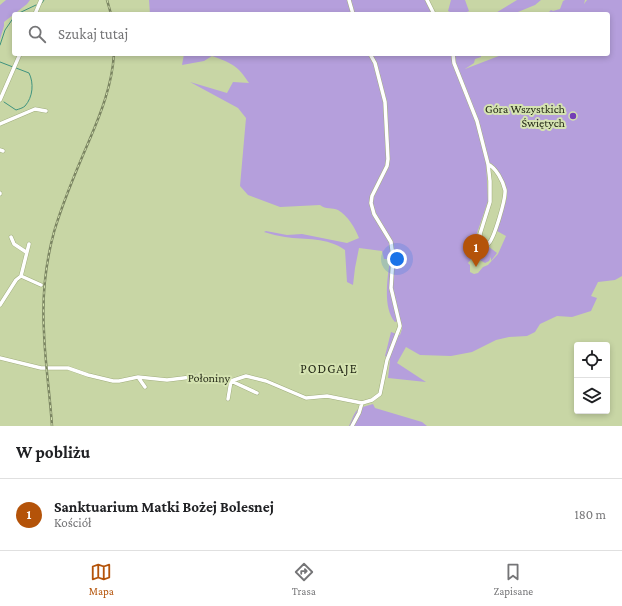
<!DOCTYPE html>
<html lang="pl">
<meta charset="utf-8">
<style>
body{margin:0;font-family:"Crimson Pro",serif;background:#f6f6f6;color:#202124}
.controls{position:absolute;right:12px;bottom:12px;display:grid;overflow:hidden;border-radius:4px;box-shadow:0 2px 6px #0003}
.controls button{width:36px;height:36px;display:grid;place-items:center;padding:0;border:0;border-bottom:1px solid #e0e0e0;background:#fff;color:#202124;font:20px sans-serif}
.you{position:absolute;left:397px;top:259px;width:14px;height:14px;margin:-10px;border:3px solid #fff;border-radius:50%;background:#1a73e8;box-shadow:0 0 0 6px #1a73e833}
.badge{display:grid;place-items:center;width:26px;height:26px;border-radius:50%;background:#b45309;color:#fff;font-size:13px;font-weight:700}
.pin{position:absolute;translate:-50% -33px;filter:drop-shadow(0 1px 2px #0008)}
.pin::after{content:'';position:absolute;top:21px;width:14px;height:12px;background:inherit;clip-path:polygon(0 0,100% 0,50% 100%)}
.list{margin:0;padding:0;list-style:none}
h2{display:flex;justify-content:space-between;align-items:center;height:52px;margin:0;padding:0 16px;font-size:17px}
h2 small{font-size:13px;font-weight:400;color:#757577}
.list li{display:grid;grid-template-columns:26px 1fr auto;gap:12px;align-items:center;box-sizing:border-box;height:72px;padding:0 16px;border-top:1px solid #e0e0e0}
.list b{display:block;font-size:15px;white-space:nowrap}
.list p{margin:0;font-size:13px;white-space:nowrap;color:#757577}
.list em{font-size:13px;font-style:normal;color:#757577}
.icon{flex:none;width:22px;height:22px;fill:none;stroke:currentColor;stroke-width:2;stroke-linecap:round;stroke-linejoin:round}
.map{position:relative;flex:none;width:622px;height:426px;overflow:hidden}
.search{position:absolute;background:#fff;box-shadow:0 2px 6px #0003;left:12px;right:12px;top:12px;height:44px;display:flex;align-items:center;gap:10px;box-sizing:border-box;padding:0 14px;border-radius:4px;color:#757577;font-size:15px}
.sheet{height:124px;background:#fff}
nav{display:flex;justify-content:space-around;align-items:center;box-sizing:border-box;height:56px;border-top:1px solid #e0e0e0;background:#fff;font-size:11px;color:#757577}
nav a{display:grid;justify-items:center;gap:2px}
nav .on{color:#b45309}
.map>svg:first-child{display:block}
</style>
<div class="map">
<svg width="622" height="426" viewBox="0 0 622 426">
<rect width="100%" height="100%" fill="#c8d6a5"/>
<path fill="#b59fdc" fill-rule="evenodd" d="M 6,0 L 30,0 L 27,4 L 4,22 L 4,26 L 0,39 L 0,5 Z
M 149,0 L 425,0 L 433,14 L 150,14 Z
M 451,0 L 465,0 L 469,11 C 462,15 455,15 448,11 Z
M 517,0 L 541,0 L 535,5 L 513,14 L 494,14 Z
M 565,0 L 585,0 L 584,4 L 587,0 L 622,0 L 622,276 L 615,280 L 598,282 L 591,296 L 597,298 L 591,311 L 572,317 L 557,316 L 540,324 L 535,332 L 527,336 L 509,337 L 496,340 L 472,352 L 451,356 L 420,355 L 406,347 L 397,363 L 426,382 L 388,378 L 390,360 L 385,356 L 391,332 L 400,335 L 402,329 L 400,320 L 395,322 C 382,307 388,276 390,259 L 384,259 L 382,251 L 359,248 L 355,268 L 353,285 L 347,282 L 345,250 C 327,237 306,240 285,237 C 278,236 271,234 264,232 L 266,231 L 287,235 L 302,234 L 347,243 L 359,238 C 355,228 348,216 338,210 C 332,207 326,210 320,205 L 280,207 L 248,195 L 240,186 L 246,118 L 238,108 L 190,82 L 227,93 L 233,82 L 249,83 C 238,66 232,63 212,56 L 204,61 L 182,65 L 184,54 L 481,55 L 481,57 L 475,59 L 474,63 L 465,69 L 504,54 L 608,54 L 608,14 L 547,14 L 551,10 L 553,11 L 560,9 L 563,1 ZM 486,161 L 492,164 L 496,169 L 507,190 L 507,197 L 497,231 L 506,236 L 498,254 L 488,265 L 483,267 L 478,273 L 474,274 L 470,272 L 470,265 L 468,263 L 472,258 L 473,250 L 478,239 L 477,233 L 488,201 Z
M 480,240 L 497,253 L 491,261 L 491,257 L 489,261 L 485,263 L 478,259 L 476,250 Z
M 373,404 L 375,408 L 422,422 L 427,426 L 349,426 C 357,409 354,409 373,404 Z"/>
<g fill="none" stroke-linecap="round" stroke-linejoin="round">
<path stroke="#3f937f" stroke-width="1" d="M 42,3 L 44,0
M 17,14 L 36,5
M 0,45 L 5,30 L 14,17
M 0,62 L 13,67
M 4,102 L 16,110 C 19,109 23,108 25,106 C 33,97 34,83 29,73 L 16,68"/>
<defs>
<path id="minor" d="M 349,0 L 353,14
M 427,0 L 434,14
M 35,14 L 41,0
M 453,54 L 454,63 L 477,121 L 488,164 L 490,181 L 490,202 L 480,234 L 481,239 L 488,244 C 494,240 506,198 505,190 C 503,181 496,168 488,164
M 0,100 L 20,54
M 0,124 L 35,109 L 46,111
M 0,150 L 3,151
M 0,193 L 0,194
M 11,237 L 14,244 L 26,252
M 21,276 L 41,285
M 0,305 L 16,280 L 21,276 L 29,244
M 0,358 L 41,368 L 68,368 L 88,375 L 113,381 L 119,381 L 138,377 L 167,380 L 200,376 L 222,381 L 231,381 L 246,376 L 266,381 L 306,398 L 327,396 L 362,403 L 372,400 L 380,394 L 387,360 L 400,326 L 391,288 L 393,257 L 391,242 L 374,214 L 371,203 L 372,196 L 387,166 L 388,159 L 385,102 L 375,63 L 370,54
M 138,377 L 145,387
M 228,399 L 231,381 L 257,393
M 352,426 L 359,413 L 362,403"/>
</defs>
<use href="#minor" stroke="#a0ad7d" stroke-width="4.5"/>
<use href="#minor" stroke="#fff" stroke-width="3.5"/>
<defs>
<path id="rail" d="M 107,0 L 111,14
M 52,426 C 50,395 45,363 44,332 C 42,299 45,265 54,232 C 63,201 76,171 89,141 C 101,113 112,85 114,54"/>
</defs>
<use href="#rail" stroke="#7b8562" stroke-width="2.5"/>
<use href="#rail" stroke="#d5e3b1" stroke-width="1" stroke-dasharray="3" stroke-linecap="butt"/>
</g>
<circle fill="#733eb5" stroke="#d5e3b1" stroke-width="1.5" cx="573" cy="116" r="4"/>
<g text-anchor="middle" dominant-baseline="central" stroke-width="4" stroke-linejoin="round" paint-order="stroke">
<g font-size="12" fill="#272c19" stroke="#d5e3b1" text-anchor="end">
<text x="565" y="109">Góra Wszystkich<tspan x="565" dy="14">Świętych</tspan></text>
</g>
<g font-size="12" fill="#272c19" stroke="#d5e3b1">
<text transform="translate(209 378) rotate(1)">Połoniny</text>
</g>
<g font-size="13" letter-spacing="1" fill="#272c19" stroke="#d5e3b1">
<text x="329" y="368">PODGAJE</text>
</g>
</g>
</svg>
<div class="controls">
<button><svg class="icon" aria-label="locate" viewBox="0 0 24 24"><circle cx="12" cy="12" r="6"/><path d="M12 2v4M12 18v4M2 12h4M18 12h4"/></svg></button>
<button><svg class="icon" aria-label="layers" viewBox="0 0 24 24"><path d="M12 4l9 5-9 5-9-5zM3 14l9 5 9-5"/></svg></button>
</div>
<div class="you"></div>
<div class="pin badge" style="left:476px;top:267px">1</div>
<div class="search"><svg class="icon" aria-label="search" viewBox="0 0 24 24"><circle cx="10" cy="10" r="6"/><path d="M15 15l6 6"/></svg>Szukaj tutaj</div>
</div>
<section class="sheet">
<h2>W pobliżu<small></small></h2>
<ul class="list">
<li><span class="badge">1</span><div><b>Sanktuarium Matki Bożej Bolesnej</b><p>Kościół</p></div><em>180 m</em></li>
</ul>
</section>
<nav>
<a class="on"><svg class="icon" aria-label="map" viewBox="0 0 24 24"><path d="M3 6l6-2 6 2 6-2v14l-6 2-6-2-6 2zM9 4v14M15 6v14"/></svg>Mapa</a>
<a><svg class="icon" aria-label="directions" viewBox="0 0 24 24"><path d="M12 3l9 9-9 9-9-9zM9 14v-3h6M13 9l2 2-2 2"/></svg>Trasa</a>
<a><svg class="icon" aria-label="saved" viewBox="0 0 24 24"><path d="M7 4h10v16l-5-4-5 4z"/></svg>Zapisane</a>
</nav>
